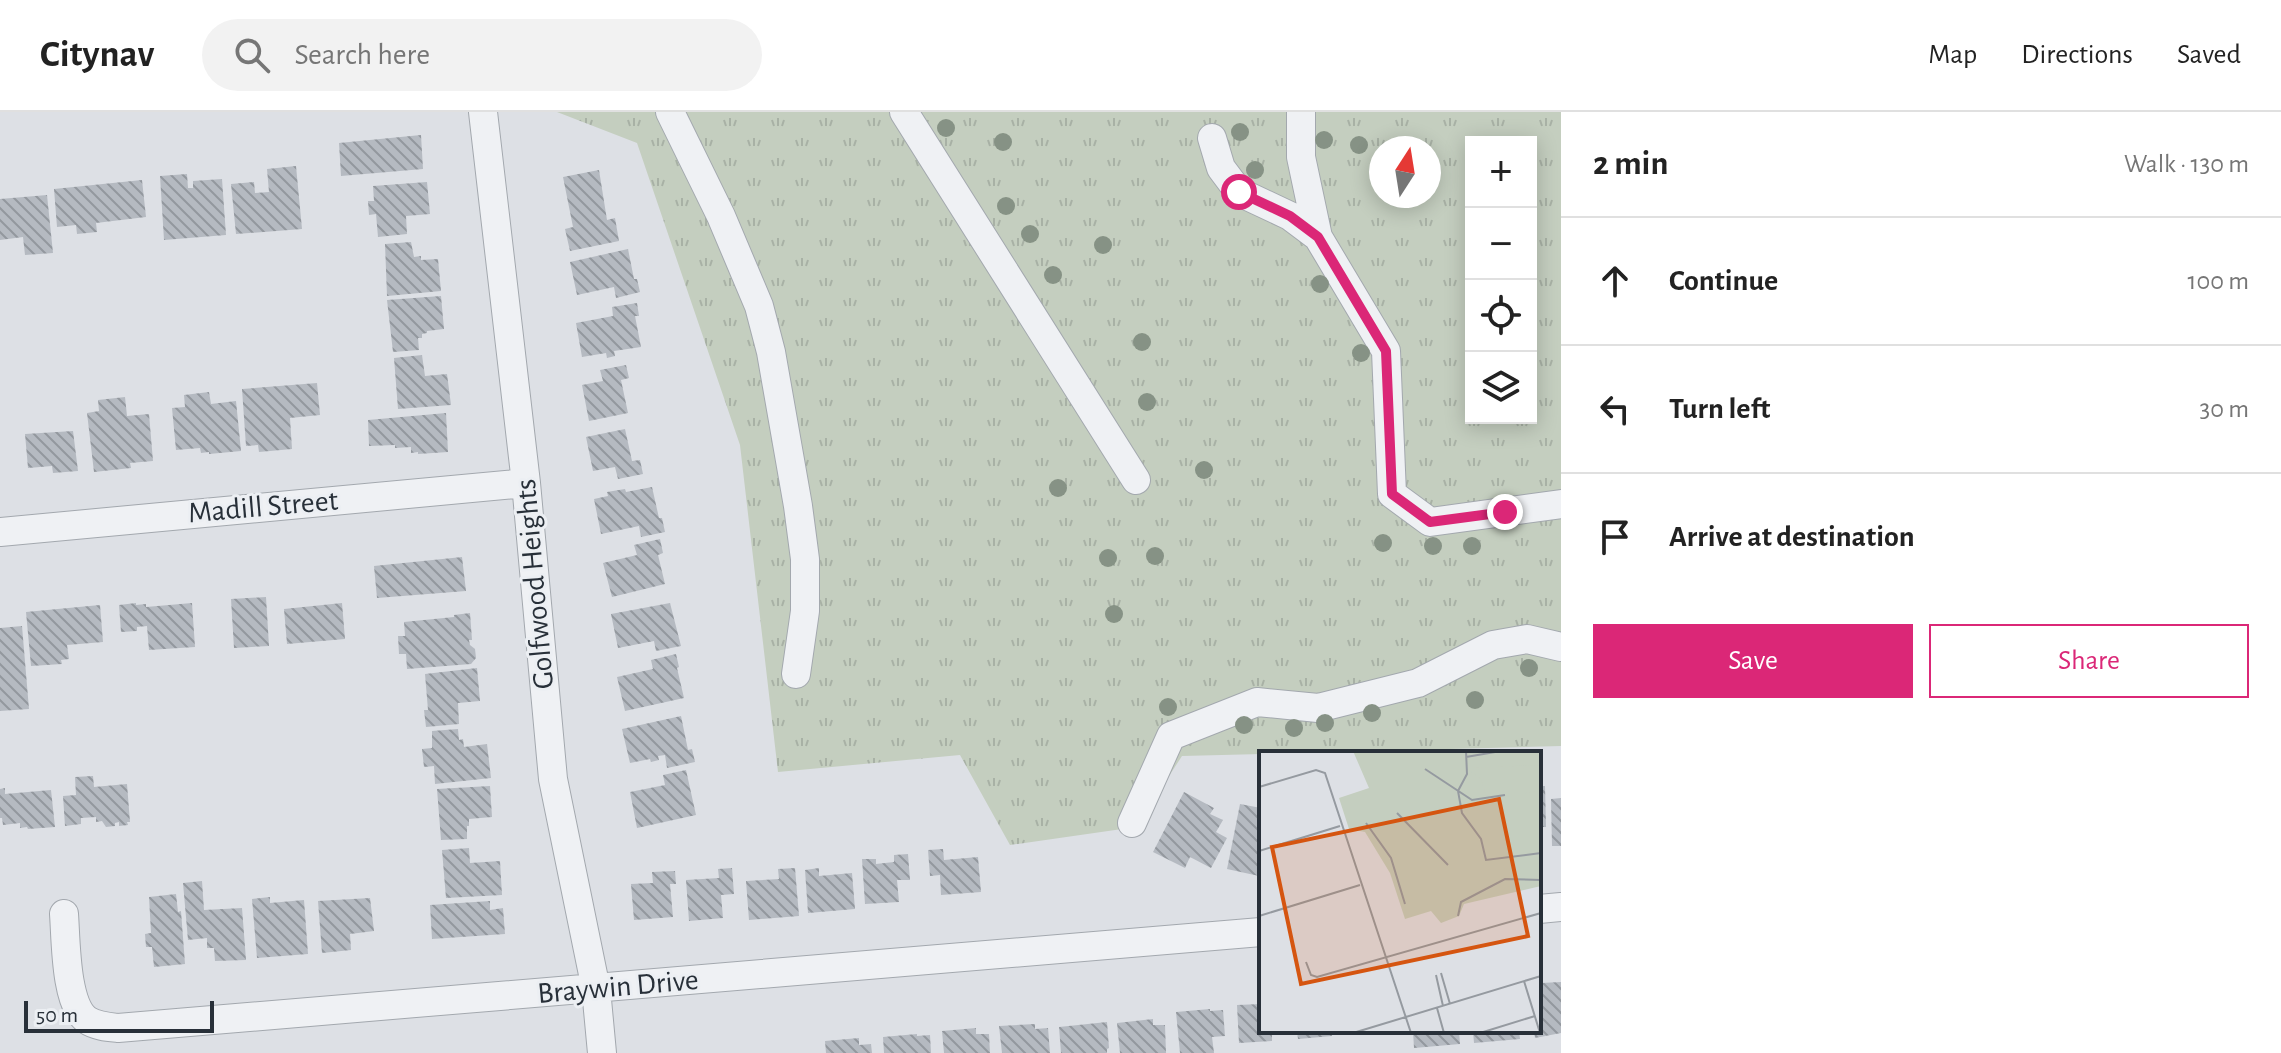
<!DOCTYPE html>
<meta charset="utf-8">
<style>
body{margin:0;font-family:"Alegreya Sans",sans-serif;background:#f2f2f2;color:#222}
.controls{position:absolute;right:24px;top:24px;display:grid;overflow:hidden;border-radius:0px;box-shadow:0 4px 20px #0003}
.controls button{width:72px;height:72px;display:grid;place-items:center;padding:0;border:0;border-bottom:2px solid #e0e0e0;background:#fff;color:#222;font:40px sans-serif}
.compass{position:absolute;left:1369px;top:24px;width:72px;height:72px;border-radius:50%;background:#fff;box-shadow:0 4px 20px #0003;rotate:12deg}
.scale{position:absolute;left:24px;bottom:20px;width:190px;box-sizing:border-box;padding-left:8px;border:4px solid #283039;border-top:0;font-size:22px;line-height:28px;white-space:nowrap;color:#283039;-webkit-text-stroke:6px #eceff3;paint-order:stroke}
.stop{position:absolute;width:24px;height:24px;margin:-18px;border:6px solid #db2777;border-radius:50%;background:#fff}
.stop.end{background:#db2777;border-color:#fff;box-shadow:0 2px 8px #0008}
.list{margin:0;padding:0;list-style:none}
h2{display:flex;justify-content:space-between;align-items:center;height:104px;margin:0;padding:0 32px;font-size:34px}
h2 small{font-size:26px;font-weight:400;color:#767676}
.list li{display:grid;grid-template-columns:52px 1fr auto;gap:24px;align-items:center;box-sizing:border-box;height:128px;padding:0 32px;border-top:2px solid #e0e0e0}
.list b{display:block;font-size:30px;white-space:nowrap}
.list em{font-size:26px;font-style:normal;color:#767676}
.actions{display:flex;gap:16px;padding:24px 32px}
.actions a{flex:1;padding:18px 0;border:2px solid #db2777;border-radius:0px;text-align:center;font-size:28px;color:#db2777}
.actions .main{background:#db2777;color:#fff}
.icon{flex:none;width:44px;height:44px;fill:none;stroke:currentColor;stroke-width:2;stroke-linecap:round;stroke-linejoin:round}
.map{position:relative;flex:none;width:1561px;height:941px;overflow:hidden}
header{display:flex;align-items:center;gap:48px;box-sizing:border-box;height:112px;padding:0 40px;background:#fff;border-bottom:2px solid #e0e0e0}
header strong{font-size:38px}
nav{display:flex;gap:44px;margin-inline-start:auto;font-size:28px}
.search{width:560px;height:72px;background:#f2f2f2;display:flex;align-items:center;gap:20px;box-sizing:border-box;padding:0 28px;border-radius:44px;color:#767676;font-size:30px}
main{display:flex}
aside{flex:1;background:#fff}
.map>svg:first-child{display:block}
</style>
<header>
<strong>Citynav</strong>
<div class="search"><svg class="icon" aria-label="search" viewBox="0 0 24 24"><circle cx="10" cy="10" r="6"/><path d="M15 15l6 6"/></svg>Search here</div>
<nav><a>Map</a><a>Directions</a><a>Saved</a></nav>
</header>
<main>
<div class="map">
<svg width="1561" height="941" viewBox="0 0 1561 941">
<defs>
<pattern id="grass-tufts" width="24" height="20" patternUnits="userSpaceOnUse" patternTransform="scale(2)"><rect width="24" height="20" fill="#c4cebf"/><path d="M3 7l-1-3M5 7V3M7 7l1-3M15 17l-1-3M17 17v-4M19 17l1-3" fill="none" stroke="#a8b1a5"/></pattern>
<pattern id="building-back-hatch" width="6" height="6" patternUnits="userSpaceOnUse" patternTransform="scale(2)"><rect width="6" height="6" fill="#b5bac1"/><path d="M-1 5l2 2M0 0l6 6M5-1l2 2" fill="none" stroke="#93989e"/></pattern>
</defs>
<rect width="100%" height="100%" fill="#dde0e5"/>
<path fill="url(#grass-tufts)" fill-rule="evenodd" d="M 557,0 L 1561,0 L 1561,634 L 1182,644 L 1136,715 L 1010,733 L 960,643 L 778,660 L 740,333 L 637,31 ZM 1471,30 L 1531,30 L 1531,306 L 1471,306 ZM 1381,36 L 1429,36 L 1429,84 L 1381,84 Z"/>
<path fill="url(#building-back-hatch)" d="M 421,23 L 423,57 L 341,64 L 339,31 Z
M 296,54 L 302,117 L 236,122 L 231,72 L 254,70 L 255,81 L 269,80 L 267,57 Z
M 599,58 L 607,108 L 615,106 L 619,129 L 570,139 L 565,117 L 573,115 L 563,65 Z
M 187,62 L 188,76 L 193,76 L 193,69 L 222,67 L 226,123 L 164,128 L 160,64 Z
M 142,68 L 146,105 L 96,111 L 97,120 L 77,122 L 76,113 L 57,115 L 54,77 Z
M 427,70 L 430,102 L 406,104 L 407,122 L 378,125 L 376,102 L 369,103 L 368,89 L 374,89 L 373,74 Z
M 47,83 L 53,141 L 25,143 L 23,125 L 0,128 L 0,87 Z
M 411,130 L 414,145 L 421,144 L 421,148 L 438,147 L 441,179 L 387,184 L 385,132 Z
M 628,137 L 634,167 L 637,167 L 640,180 L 616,186 L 614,175 L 577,183 L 570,150 Z
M 441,184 L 444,217 L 427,219 L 427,221 L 422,222 L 422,226 L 418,226 L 419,238 L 393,240 L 387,188 Z
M 637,191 L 639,204 L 635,204 L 641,235 L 614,239 L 615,244 L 607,246 L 606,241 L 582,245 L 576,211 L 613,204 L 612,195 Z
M 422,243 L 425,264 L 447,262 L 451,293 L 398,297 L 394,246 Z
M 626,253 L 629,266 L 621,268 L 628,301 L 589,309 L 582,273 L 603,269 L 600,258 Z
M 317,271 L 320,303 L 290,306 L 292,337 L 259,340 L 258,333 L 246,334 L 242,277 Z
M 209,280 L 211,292 L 236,289 L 241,339 L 209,342 L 209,340 L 201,341 L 200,336 L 176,338 L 172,296 L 185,295 L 184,283 Z
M 125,285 L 127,304 L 149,302 L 153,349 L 130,351 L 131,356 L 94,360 L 87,301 L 99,299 L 98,288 Z
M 446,301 L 448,340 L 418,342 L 418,340 L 411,341 L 411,335 L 395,336 L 395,333 L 369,334 L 368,308 Z
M 625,317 L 632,349 L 640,348 L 643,362 L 618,367 L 615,355 L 593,359 L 586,325 Z
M 73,319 L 78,359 L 53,361 L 52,354 L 28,356 L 25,322 Z
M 652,375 L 659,406 L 662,406 L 665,420 L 641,425 L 639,414 L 601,422 L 594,387 L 608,384 L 607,380 L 625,377 L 626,380 Z
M 660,427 L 663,441 L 658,443 L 665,472 L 612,485 L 603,451 L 637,443 L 634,433 Z
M 462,445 L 466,479 L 377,486 L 374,454 Z
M 266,485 L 269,534 L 234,536 L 231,487 Z
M 136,491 L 136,493 L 146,492 L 146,495 L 192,491 L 195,535 L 149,538 L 147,514 L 137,515 L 137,519 L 121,520 L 119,493 Z
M 342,491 L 345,527 L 287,532 L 284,497 Z
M 670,491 L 681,534 L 656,539 L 654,529 L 618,536 L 611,502 Z
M 100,493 L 103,530 L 67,533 L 69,547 L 61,548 L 62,552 L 31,554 L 26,500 Z
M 470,501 L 472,528 L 469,528 L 470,533 L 475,537 L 476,546 L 471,552 L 407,557 L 406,542 L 399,542 L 398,524 L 405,524 L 404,510 L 454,505 L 454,503 Z
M 22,514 L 29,597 L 0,599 L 0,516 Z
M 676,542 L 679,555 L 677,556 L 684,586 L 625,599 L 617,565 L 653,557 L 651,548 Z
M 477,556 L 480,589 L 458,591 L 459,612 L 426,615 L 424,598 L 428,598 L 425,562 Z
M 681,604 L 688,638 L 692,637 L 695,650 L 667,656 L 665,643 L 658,644 L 659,648 L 651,650 L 650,647 L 630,651 L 622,617 Z
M 458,617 L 459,628 L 463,627 L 464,635 L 487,632 L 491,666 L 435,672 L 434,654 L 424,655 L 422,637 L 432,636 L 432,619 Z
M 686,658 L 696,703 L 637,716 L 630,680 L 665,673 L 663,663 Z
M 93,664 L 94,675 L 127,672 L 130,710 L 127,710 L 128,713 L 119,714 L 119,710 L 115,711 L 115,714 L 106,715 L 102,709 L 96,710 L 96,705 L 81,706 L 81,712 L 65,714 L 63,684 L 76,683 L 75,665 Z
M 490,674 L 492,705 L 469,707 L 469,714 L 467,714 L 467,727 L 441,728 L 437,677 Z
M 1539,674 L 1545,674 L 1546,715 L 1539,715 Z
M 5,676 L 5,682 L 51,678 L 55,715 L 28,717 L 27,715 L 20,716 L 20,711 L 3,713 L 2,706 L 0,706 L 0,677 Z
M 1184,680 L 1214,696 L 1210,702 L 1223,708 L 1216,720 L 1227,726 L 1211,756 L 1190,745 L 1185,756 L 1153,740 Z
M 1561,686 L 1561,734 L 1552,734 L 1551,687 Z
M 1240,692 L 1261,696 L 1261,753 L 1259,764 L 1227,757 Z
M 469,736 L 470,751 L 500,749 L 502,783 L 446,786 L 442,738 Z
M 943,737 L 944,748 L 978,745 L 981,780 L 941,783 L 940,763 L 930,764 L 928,738 Z
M 908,742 L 910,768 L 897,768 L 899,790 L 865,792 L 862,747 L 876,747 L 876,752 L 894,750 L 894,743 Z
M 732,756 L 734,782 L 721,783 L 723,806 L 689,809 L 686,768 L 719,766 L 718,757 Z
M 795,756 L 799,804 L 749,808 L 746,769 L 779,767 L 778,757 Z
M 819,756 L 819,764 L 852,761 L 855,797 L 808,801 L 805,758 Z
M 675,759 L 676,772 L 670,772 L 673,805 L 634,808 L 631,772 L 653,771 L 652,760 Z
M 202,769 L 204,798 L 242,796 L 246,848 L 215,849 L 214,836 L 207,836 L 207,826 L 188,828 L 183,771 Z
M 176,782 L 178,800 L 181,799 L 185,852 L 154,855 L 152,835 L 146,835 L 145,822 L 151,821 L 149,785 Z
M 270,785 L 270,791 L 304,788 L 308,842 L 257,846 L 252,787 Z
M 370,786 L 374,819 L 350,822 L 351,838 L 322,841 L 318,789 Z
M 490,789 L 490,798 L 503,796 L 505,822 L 432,827 L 430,793 Z
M 1561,870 L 1561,921 L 1535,926 L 1534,919 L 1539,919 L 1539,895 L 1543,895 L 1541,871 Z
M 1261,892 L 1261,919 L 1284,919 L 1284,922 L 1272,923 L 1272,929 L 1239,931 L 1237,893 Z
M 1210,897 L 1210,899 L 1223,898 L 1225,924 L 1212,925 L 1214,941 L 1180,941 L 1176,900 Z
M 1153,907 L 1153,913 L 1165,913 L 1166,941 L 1120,941 L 1117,911 Z
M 1107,910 L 1109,936 L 1107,937 L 1107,941 L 1061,941 L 1059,915 Z
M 1035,912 L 1035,917 L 1048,916 L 1050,941 L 1002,941 L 999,914 Z
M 976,916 L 976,922 L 989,922 L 990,941 L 944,941 L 942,919 Z
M 1297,919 L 1331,919 L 1332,924 L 1298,927 Z
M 1413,919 L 1459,919 L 1460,932 L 1414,936 Z
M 1473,919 L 1519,919 L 1520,927 L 1474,931 Z
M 917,922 L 917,924 L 930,923 L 931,941 L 884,941 L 883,925 Z
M 859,926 L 859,933 L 871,932 L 872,941 L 826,941 L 825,929 Z"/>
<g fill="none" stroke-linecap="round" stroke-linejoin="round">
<defs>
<path id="minor" d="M 483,0 L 526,371 L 553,667 L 596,877 L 602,941
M 670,0 L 721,104 L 759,194 L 771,240 L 798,394 L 805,447 L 805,499 L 796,562
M 904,0 L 1136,368
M 1301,0 L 1301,45 L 1318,125 L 1386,239 L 1392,382 L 1430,410 L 1561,392
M 1212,26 L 1221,56 L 1239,80 L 1290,104 L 1318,125
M 0,420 L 526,371
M 1132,711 L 1171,624 L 1257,590 L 1318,596 L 1418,571 L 1493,533 L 1527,527 L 1561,535
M 1539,797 L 1561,795
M 64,802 C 66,828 65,892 87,908 C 96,914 108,915 118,916 L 1261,820"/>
</defs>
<use href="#minor" stroke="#a3a8ae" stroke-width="30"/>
<use href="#minor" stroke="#eff1f4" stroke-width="28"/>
</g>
<g fill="#869285">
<circle cx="946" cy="16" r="9"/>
<circle cx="1240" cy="20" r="9"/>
<circle cx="1324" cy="28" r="9"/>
<circle cx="1003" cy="30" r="9"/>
<circle cx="1359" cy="33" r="9"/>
<circle cx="1255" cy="58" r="9"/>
<circle cx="1006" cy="94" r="9"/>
<circle cx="1030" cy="122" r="9"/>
<circle cx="1103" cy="133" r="9"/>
<circle cx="1053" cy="163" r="9"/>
<circle cx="1320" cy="172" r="9"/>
<circle cx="1142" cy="230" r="9"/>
<circle cx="1361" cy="241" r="9"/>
<circle cx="1147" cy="290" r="9"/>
<circle cx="1204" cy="358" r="9"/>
<circle cx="1058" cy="376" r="9"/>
<circle cx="1383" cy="431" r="9"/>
<circle cx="1433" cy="434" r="9"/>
<circle cx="1472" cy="434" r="9"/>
<circle cx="1155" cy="444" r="9"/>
<circle cx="1108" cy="446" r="9"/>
<circle cx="1114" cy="502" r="9"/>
<circle cx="1529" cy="556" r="9"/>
<circle cx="1475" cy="588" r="9"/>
<circle cx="1168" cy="595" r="9"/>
<circle cx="1372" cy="601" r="9"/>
<circle cx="1325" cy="611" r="9"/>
<circle cx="1244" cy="613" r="9"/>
<circle cx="1294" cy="616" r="9"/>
</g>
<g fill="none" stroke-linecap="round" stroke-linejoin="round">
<path stroke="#db2777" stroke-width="10" d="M 1239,80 L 1290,104 L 1318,125 L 1386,239 L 1392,382 L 1430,410 L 1505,400"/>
</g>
<g text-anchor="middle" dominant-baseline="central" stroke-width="6" stroke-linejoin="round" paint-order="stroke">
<g font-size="30" fill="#283039" stroke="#eceff3">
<text transform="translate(263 395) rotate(-5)">Madill Street</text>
<text transform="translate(535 472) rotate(-95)">Golfwood Heights</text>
<text transform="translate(618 875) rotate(-5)">Braywin Drive</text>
</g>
</g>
<g transform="translate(1259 639)">
<rect width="282" height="282" fill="#dde0e5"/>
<path d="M 94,0 L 282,0 L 282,135 L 205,153 L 200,165 L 182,172 L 172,160 L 146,168 L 131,122 L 106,81 L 90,78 L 80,47 L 110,37 Z" fill="#c4cebf"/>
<path d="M 282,14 L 282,40 L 239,46 L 227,45 L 222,28 L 207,17 Z" fill="#c4cebf"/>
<path fill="none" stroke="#959aa0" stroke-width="2" d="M 207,0 L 208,23 L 199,40 L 203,62 L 222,88 L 227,109 L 282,102M 207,6 L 242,0M 166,18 L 213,49 L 246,44M 0,36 L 57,19 L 66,22 L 152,282M 138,62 L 189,114M 107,72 L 132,107 L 146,153M 0,100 L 81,75M 0,165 L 101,134M 199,165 L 202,151 L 246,128 L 282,129M 47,211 L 52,224 L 58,226 L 282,162M 182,222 L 191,253M 177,224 L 184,255M 265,230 L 281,282M 178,257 L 185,282M 94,282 L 282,225M 221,282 L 276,265"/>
<path fill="#d55510" fill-opacity="0.15" stroke="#d55510" stroke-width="4" d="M 240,48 L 269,185 L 42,233 L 13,96 Z"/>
<rect width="282" height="282" fill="none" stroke="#283039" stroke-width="4"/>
</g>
</svg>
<div class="controls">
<button>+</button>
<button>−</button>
<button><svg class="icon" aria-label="locate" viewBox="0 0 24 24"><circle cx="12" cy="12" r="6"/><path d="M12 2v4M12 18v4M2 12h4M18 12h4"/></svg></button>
<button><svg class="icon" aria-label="layers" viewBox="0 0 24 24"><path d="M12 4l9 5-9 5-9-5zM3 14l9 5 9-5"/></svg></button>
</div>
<svg class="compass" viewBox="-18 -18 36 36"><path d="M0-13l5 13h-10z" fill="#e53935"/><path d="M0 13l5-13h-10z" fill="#767676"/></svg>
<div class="scale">50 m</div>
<div class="stop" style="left:1239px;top:80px"></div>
<div class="stop end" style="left:1505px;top:400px"></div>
</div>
<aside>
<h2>2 min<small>Walk · 130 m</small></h2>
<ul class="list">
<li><svg class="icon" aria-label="ahead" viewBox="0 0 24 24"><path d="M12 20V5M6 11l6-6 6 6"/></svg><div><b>Continue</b></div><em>100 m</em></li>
<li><svg class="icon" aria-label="left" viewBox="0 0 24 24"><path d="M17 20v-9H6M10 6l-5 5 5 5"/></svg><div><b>Turn left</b></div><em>30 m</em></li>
<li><svg class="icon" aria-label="arrive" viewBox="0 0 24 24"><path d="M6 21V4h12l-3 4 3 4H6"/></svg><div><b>Arrive at destination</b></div></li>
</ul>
<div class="actions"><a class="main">Save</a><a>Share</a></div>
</aside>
</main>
